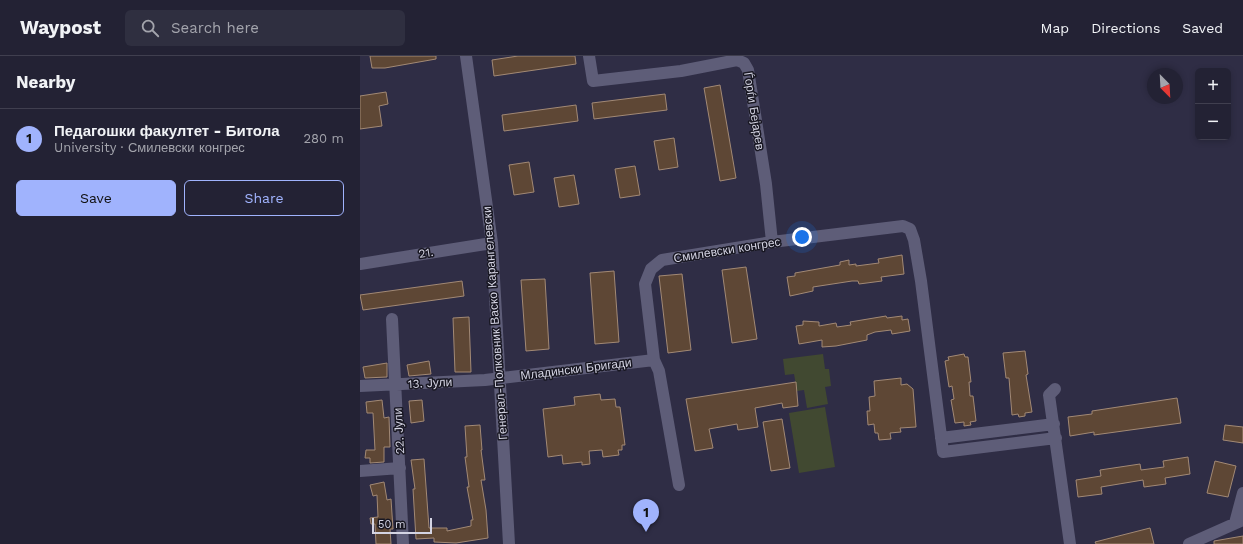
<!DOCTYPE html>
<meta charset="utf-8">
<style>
body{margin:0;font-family:"Work Sans",sans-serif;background:#2f2f40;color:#f1f3f6}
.controls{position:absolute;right:12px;top:12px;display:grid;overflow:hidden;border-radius:6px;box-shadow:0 2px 6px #0003}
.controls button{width:36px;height:36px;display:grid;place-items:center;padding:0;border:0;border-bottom:1px solid #403f4f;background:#232234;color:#f1f3f6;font:20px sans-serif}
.compass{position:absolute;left:787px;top:12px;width:36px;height:36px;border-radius:50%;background:#232234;box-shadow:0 2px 6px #0003;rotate:156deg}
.scale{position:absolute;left:12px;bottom:10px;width:60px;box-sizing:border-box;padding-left:4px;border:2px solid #d4d4e3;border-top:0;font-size:11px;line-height:14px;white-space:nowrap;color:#d4d4e3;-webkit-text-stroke:3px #181722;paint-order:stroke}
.you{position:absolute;left:442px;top:181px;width:14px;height:14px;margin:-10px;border:3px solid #fff;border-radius:50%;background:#1a73e8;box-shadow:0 0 0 6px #1a73e833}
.badge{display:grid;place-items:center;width:26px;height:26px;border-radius:50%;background:#a0b3fd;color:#111;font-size:13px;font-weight:700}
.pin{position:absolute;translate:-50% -33px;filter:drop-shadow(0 1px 2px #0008)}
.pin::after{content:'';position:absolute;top:21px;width:14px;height:12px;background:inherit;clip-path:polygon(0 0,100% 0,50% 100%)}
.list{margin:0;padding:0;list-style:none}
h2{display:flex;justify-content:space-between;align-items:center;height:52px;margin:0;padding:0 16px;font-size:17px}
h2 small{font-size:13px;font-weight:400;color:#a3a4ac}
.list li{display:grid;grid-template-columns:26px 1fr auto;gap:12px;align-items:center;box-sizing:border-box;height:60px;padding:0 16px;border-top:1px solid #403f4f}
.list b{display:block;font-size:15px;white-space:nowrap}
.list p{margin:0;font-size:13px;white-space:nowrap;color:#a3a4ac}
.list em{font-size:13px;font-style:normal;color:#a3a4ac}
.actions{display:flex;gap:8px;padding:12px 16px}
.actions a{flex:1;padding:9px 0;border:1px solid #a0b3fd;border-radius:6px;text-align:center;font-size:14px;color:#a0b3fd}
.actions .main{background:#a0b3fd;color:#111}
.icon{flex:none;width:22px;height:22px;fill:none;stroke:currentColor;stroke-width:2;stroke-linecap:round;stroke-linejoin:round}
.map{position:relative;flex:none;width:883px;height:488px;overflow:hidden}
header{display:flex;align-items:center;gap:24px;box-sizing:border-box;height:56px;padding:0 20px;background:#232234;border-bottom:1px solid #403f4f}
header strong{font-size:19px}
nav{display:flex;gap:22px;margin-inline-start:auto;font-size:14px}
.search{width:280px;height:36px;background:#2f2f40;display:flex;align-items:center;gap:10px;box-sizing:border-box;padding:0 14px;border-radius:6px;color:#a3a4ac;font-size:15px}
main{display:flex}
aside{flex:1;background:#232234}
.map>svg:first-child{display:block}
</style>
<header>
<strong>Waypost</strong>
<div class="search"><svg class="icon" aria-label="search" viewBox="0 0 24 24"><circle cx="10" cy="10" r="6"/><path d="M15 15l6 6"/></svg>Search here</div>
<nav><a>Map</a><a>Directions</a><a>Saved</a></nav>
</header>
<main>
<aside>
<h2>Nearby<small></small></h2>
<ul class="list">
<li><span class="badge">1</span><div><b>Педагошки факултет - Битола</b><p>University · Смилевски конгрес</p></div><em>280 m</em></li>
</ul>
<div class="actions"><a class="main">Save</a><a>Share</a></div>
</aside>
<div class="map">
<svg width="883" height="488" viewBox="0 0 883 488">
<rect width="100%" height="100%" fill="#2f2d45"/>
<path fill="#414931" d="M 463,298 L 465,313 L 469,313 L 471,330 L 465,331 L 468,348 L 447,352 L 444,334 L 437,335 L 434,318 L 425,319 L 423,303 Z
M 465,351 L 475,411 L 439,417 L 429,357 Z"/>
<path fill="#5e4735" stroke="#a28975" d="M 10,0 L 76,0 L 76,3 L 25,12 L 12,12 Z
M 158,0 L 215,0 L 216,8 L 134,20 L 132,4 Z
M 360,29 L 376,122 L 360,125 L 344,32 Z
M 26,36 L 28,48 L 19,50 L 22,70 L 0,73 L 0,40 Z
M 305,38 L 307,54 L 234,63 L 232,47 Z
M 216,49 L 218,65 L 144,75 L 142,59 Z
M 314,82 L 318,111 L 299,114 L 294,85 Z
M 169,106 L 174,136 L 154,139 L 149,109 Z
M 275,110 L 280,139 L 260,142 L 255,113 Z
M 214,119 L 219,148 L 199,151 L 194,122 Z
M 542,199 L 544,218 L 521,221 L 522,225 L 499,228 L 498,225 L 492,225 L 453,231 L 453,235 L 430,240 L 427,221 L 435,220 L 435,217 L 480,209 L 480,206 L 489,204 L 489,209 L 496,208 L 496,210 L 519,207 L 518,203 Z
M 386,211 L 397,283 L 372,287 L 362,214 Z
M 254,215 L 259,286 L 235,288 L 230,217 Z
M 322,218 L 331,294 L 308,297 L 299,220 Z
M 185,223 L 189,293 L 166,295 L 161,224 Z
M 102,225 L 104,240 L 3,254 L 0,239 Z
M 526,260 L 527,262 L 542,260 L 542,264 L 548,263 L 550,275 L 532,278 L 531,274 L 515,276 L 507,279 L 507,284 L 476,290 L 462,291 L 462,284 L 439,288 L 436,270 L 443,269 L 443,265 L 459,266 L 459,270 L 476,267 L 477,271 L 491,269 L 490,266 Z
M 109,261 L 111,316 L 95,316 L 93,262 Z
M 665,295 L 668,318 L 666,319 L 672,356 L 665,357 L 665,360 L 659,361 L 658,358 L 652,359 L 649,322 L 646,322 L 643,297 Z
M 604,298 L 605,301 L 608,301 L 611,326 L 609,326 L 610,340 L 613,340 L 616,365 L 610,366 L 611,369 L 604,370 L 604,366 L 595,367 L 591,344 L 594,343 L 592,330 L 589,331 L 585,305 L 589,304 L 588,301 Z
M 69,305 L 71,318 L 49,320 L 47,309 Z
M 27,307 L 27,321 L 5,322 L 3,311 Z
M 541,322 L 541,329 L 547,328 L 553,333 L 556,371 L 540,372 L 541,376 L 530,377 L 531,383 L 519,384 L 518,377 L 515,377 L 514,368 L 508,369 L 507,355 L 510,355 L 509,341 L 515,340 L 514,325 Z
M 436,326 L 438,350 L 423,352 L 422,347 L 395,352 L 398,371 L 378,374 L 377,368 L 349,373 L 353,392 L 335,395 L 326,343 Z
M 240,338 L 241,344 L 255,343 L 256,351 L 260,351 L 265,389 L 262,389 L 262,394 L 258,394 L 259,399 L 243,401 L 242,394 L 229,395 L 230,408 L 222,409 L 222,406 L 203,408 L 202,399 L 188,401 L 183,353 L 215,349 L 214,341 Z
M 817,342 L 821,367 L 734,379 L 734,376 L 710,380 L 708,361 L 732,358 L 732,355 Z
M 22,344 L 24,362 L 29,361 L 30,391 L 24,391 L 24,406 L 10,407 L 10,402 L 5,402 L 6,394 L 15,394 L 13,357 L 7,357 L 6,346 Z
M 62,344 L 64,365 L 51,367 L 49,345 Z
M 422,363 L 430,412 L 411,415 L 403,366 Z
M 120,369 L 122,394 L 121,394 L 125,424 L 121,424 L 126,454 L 128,482 L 96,487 L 74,486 L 74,482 L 56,483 L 53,433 L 55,433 L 51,404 L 64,403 L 69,472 L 87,472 L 87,475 L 111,470 L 111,464 L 113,464 L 107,431 L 109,431 L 105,401 L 107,401 L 105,370 Z
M 865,369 L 883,371 L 883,387 L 863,384 Z
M 828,401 L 830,418 L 805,422 L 806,428 L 784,431 L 783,424 L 741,431 L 742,438 L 718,441 L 716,424 L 741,420 L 740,414 L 780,408 L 781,414 L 804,411 L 803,405 Z
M 855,405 L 876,410 L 868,441 L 847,437 Z
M 24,426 L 27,444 L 31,443 L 33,473 L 30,473 L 31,488 L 16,488 L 15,468 L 11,468 L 10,462 L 18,461 L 17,439 L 13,440 L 10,429 Z
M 790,472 L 794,488 L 736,488 L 735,486 Z
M 883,480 L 883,488 L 854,488 L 854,485 Z"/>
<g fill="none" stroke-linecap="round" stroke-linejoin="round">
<path stroke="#5e5d78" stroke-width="12" d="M 106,0 L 132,187 L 149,488
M 229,0 L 233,25 L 321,15 L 377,4 L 384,7 L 388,14 L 406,128 L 412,186
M 0,208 L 132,187
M 32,263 L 43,488
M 0,330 L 125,324 L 294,304
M 695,333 L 689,339 L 710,488
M 581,382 L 694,368
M 0,415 L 40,412
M 319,429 L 299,315 L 294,304 L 285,228 L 291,213 L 302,204 L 412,186 L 543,170 L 550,173 L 554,184 L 561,225 L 583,396 L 696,382
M 875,467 L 883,437
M 829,488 L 883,464"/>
</g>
<g text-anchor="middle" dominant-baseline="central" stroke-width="3" stroke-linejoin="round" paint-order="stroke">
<g font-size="12" fill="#d4d4e3" stroke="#181722">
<text transform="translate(394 55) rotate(81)">Ѓорѓи Бејарев</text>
<text transform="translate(367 194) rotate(-9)">Смилевски конгрес</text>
<text transform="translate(66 197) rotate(-9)">21.</text>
<text transform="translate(135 267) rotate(-94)">Генерал-Полковник Васко Карангелевски</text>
<text transform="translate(216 313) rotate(-7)">Младински Бригади</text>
<text transform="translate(70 327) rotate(-3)">13. Јули</text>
<text transform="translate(39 375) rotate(-93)">22. Јули</text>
</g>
</g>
</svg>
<div class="controls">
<button>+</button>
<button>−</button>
</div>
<svg class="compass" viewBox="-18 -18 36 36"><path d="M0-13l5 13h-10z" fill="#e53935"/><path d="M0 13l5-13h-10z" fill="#a3a4ac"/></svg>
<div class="scale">50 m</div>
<div class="you"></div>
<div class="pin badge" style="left:286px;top:476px">1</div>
</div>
</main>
